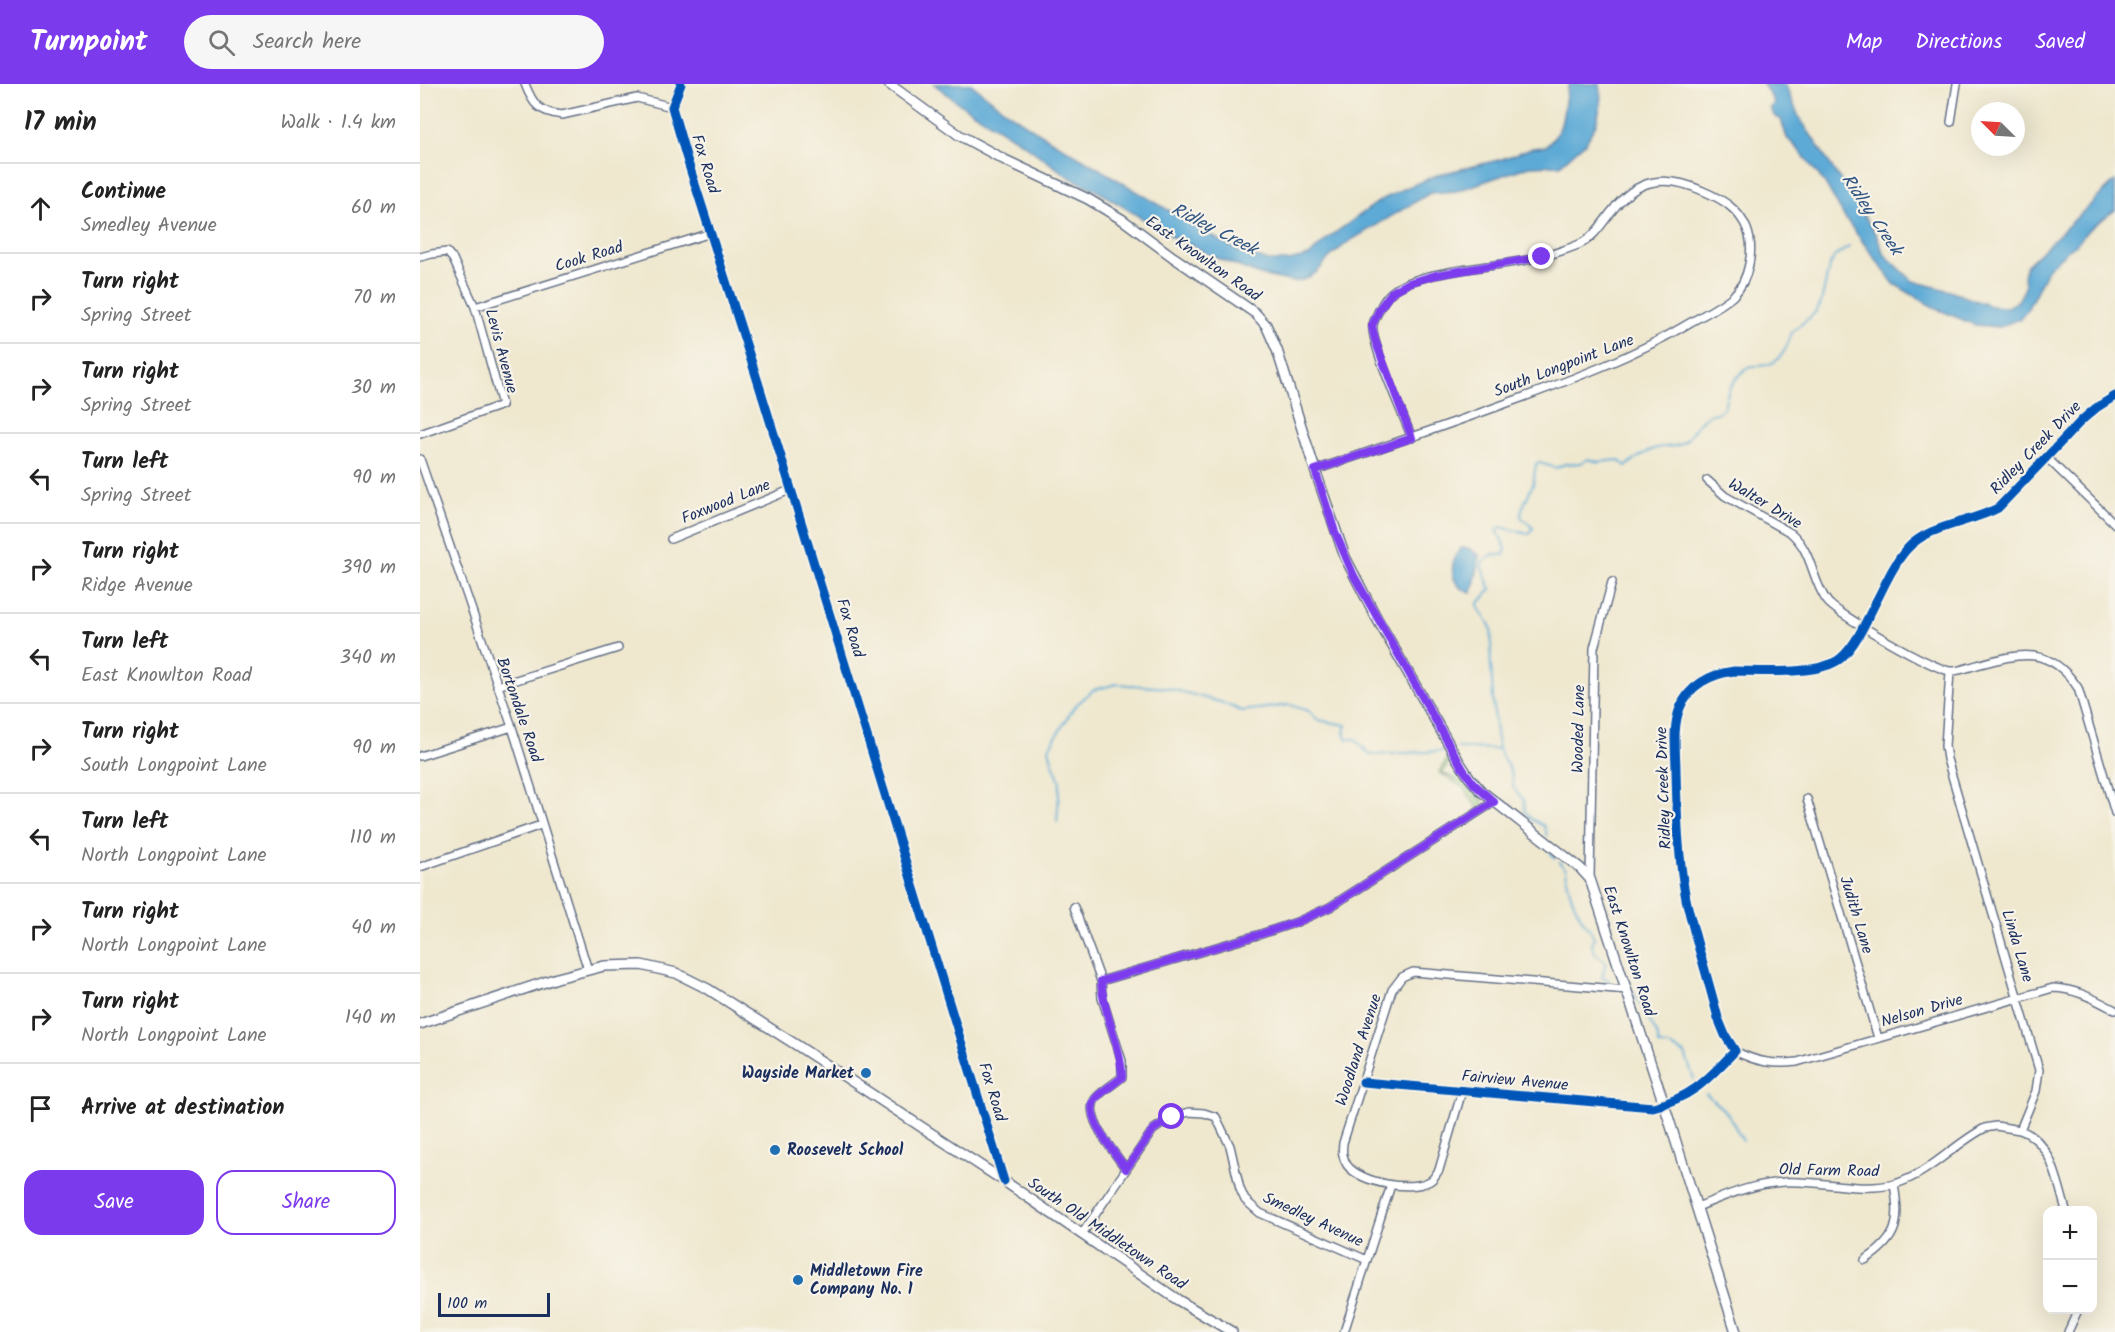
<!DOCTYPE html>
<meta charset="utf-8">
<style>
body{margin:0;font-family:Kalam,sans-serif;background:#f6f6f6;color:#222}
.controls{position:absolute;right:18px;bottom:18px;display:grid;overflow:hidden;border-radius:12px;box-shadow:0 6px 24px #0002}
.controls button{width:54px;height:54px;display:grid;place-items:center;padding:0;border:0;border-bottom:2px solid #e0e0e0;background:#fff;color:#222;font:30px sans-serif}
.compass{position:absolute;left:1551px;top:18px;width:54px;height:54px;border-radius:50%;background:#fff;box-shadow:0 6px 24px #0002;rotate:294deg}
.scale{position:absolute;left:18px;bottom:15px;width:112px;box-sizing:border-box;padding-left:6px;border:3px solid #1b2f5e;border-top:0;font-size:16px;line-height:21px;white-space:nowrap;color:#1b2f5e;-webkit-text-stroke:4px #f7f3e8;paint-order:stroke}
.stop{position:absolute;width:18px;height:18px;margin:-14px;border:4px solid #7c3aed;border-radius:50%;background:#fff}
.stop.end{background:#7c3aed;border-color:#fff;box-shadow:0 2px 6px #0008}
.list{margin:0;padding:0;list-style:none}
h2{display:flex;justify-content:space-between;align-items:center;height:78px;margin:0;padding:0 24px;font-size:26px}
h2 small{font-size:20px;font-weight:400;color:#767676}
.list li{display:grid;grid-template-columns:39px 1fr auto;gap:18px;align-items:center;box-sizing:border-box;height:90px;padding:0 24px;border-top:2px solid #e0e0e0}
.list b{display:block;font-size:22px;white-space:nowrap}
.list p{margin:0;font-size:20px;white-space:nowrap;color:#767676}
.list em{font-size:20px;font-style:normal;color:#767676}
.actions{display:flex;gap:12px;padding:18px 24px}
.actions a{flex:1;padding:14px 0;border:2px solid #7c3aed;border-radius:18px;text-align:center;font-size:21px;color:#7c3aed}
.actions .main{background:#7c3aed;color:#fff}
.icon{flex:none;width:33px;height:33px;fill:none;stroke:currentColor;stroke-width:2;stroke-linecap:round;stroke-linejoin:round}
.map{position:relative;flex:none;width:1695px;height:1248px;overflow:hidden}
header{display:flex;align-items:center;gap:36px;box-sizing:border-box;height:84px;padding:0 30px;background:#7c3aed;color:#fff}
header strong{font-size:28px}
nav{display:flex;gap:33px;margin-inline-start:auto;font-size:21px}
.search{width:420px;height:54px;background:#f6f6f6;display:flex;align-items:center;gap:15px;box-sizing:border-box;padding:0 21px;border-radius:33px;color:#767676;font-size:22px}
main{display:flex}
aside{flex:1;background:#fff}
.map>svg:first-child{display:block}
</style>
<header>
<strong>Turnpoint</strong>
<div class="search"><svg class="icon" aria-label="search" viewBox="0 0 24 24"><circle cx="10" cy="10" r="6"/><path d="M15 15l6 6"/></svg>Search here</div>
<nav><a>Map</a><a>Directions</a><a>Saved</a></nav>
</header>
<main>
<aside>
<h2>17 min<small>Walk · 1.4 km</small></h2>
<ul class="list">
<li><svg class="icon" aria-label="ahead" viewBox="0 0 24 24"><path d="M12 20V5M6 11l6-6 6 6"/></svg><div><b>Continue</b><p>Smedley Avenue</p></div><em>60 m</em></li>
<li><svg class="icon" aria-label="right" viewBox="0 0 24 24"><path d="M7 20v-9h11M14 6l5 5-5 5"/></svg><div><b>Turn right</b><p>Spring Street</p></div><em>70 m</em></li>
<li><svg class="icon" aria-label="right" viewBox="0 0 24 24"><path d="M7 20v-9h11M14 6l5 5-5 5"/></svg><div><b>Turn right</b><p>Spring Street</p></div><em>30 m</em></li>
<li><svg class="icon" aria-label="left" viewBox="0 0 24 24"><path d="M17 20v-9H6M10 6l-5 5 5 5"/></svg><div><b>Turn left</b><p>Spring Street</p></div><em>90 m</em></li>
<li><svg class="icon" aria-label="right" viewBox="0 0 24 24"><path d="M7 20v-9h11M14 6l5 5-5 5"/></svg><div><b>Turn right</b><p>Ridge Avenue</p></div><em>390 m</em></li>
<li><svg class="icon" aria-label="left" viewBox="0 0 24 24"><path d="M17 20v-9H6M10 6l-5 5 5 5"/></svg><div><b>Turn left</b><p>East Knowlton Road</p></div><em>340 m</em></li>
<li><svg class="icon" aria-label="right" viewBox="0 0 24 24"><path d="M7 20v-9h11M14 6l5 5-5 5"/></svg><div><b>Turn right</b><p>South Longpoint Lane</p></div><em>90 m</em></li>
<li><svg class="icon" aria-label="left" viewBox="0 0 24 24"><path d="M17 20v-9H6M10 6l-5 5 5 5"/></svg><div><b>Turn left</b><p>North Longpoint Lane</p></div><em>110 m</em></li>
<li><svg class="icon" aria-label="right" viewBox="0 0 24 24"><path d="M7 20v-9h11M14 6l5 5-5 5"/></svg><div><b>Turn right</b><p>North Longpoint Lane</p></div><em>40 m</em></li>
<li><svg class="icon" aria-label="right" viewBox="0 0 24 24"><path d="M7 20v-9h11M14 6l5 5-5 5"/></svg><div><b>Turn right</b><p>North Longpoint Lane</p></div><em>140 m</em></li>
<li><svg class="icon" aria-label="arrive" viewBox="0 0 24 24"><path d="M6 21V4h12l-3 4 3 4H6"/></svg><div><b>Arrive at destination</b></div></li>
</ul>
<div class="actions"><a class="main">Save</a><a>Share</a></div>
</aside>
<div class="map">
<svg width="1695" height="1248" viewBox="0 0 1695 1248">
<rect width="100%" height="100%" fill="#f7f3e8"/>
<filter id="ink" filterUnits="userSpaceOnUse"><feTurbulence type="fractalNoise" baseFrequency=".0167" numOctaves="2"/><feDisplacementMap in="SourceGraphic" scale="12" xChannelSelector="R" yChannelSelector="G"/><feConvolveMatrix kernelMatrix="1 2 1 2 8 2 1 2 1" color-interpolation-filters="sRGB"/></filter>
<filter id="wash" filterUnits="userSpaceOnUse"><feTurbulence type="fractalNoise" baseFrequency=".008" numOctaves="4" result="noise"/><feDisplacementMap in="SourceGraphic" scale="24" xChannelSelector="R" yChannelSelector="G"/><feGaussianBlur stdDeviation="1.35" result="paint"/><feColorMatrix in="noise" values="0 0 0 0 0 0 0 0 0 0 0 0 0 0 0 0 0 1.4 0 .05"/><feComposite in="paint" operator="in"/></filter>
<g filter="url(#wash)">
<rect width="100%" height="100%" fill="#efe8cf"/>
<path fill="#96ca7b" stroke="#587c6c" stroke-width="1.5" d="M 1030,670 L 1031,675 L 1023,688 L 1024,690 L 1046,698 L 1063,717 L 1063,720 L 1058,725 L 1044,704 L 1019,688 Z"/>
<path fill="#5daad6" stroke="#3c6c9a" stroke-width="1.5" d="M 514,0 L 551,0 L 583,25 L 616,47 L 763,135 L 818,167 L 849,177 L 869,177 L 889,172 L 908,154 L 961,116 L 988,103 L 1017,91 L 1082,75 L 1112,64 L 1125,63 C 1149,43 1140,26 1149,0 L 1180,0 L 1181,20 L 1176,40 L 1166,58 L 1140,81 L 1110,82 L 1037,107 L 1010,109 L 928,158 L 909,174 L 897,188 L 886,195 L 874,198 L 840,191 L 787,170 L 773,161 L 762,159 L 676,106 L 649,93 L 602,59 L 541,21 Z
M 1343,0 L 1365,0 L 1379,33 L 1456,150 L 1464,170 L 1493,197 L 1530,207 L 1570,222 L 1587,223 L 1598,217 L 1605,204 L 1604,189 L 1606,182 L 1695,97 L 1695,126 L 1667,147 L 1661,155 L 1628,184 L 1607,226 L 1601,234 L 1580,243 L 1555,241 L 1515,224 L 1474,200 L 1425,134 L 1405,99 L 1378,65 L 1367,54 L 1361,35 L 1355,33 L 1350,24 L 1355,19 Z
M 1041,464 L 1048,464 L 1059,471 C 1060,475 1054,504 1051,509 C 1029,502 1028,480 1041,464 Z"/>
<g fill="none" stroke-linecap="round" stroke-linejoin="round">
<path stroke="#5daad6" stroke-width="2" d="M 1038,664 L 1079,665
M 637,738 L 640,697 L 632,677 L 629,664 L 654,623 L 673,606 L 697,600 L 747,604 L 800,618 L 822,627 L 870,621 L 889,627 L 898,636 L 926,641 L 924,649 L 927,655 L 935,655 L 950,671 L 1024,667
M 1127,752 L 1124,742 L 1111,735 L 1105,728 L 1104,717 L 1093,703 C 1095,686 1081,677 1078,661 C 1073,635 1073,608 1071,582 C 1069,569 1073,557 1071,545 C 1069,535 1059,530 1058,520 L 1071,505 L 1061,482 L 1063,477 L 1073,470 L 1084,471 L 1086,465 L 1077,446 L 1081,443 L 1108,450 L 1113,444 L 1101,433 L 1102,425 L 1113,400 L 1116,380 L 1120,379 L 1136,384 L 1145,380 L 1161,379 L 1168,375 L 1179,378 L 1198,376 L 1206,382 C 1215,375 1224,369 1234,365 C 1245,361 1257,365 1265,357 C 1273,350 1277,337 1287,332 C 1293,328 1298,331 1303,324 C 1306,319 1306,312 1309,306 C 1313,296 1322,289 1330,282 C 1351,283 1361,278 1369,257 C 1371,253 1369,252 1372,249 C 1380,239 1393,234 1399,223 C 1406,209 1405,185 1414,174 C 1417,170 1424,166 1429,163
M 1130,768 L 1135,774
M 1139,778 L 1146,785 C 1147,802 1152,818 1161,833 C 1165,840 1171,846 1174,854 C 1168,865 1178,872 1186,878 L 1182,893 L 1189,896
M 1213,908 L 1237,950 L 1239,961 L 1249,962 L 1265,970 L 1274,995
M 1286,1010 L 1308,1030 L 1323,1057"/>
</g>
</g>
<g filter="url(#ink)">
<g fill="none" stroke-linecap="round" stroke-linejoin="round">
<defs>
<path id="street" d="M 105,0 C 113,21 119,28 142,31 L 217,14 L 252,23
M 261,0 L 252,23 L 266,72 L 338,298 L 584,1097
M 1531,38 L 1537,0
M 0,173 L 12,170 L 27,168 L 33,175 L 55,223 L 82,321 L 0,350
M 55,223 L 291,149
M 1627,374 L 1695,440
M 0,375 L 92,643 L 168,886
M 895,386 C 964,363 1033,339 1101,314 C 1158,293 1214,272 1266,241 C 1281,232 1300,223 1313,212 C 1329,196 1335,166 1327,145 C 1319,125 1302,115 1283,107 C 1246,90 1217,94 1192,127 C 1183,138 1175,152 1162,159 C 1154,163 1130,171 1121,173 C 1084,183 999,185 972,208 C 967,212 962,220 959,226 C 957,230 954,236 953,241 C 950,259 984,333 992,354
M 1287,396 L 1305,412 L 1371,449 C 1393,468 1391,495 1407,517 C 1416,530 1515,586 1530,587 C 1538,588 1549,583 1557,581 C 1600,569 1630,561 1658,604 L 1695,729
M 251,455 L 370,406
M 1530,588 L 1525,662 L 1527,675 L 1619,986 L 1616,1007 L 1600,1046 C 1632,1057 1637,1097 1646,1126
M 77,602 L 198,564
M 0,672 L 92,643
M 1387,715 L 1458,954
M 0,783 L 121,741
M 1170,795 L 1174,564 L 1192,498
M 654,823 L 681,897 L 682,914 L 702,977 L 702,993 C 694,1000 683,1006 676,1014 C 661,1031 696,1070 706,1085
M 681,897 L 841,850 L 877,838 L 910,823 L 1074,718
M 1315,967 C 1336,978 1354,981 1377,978 L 1633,904 C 1657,905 1674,915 1695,926
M 943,998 L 1233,1023 C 1273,1013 1288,995 1315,967 L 1305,951 L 1298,934 C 1288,894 1275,855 1266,815 C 1258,774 1257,728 1256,687 C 1256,667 1252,644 1260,624 C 1269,601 1291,590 1314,587 C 1341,587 1400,592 1421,574 C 1438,559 1448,532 1459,512 C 1467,496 1475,478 1487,465 C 1508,441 1550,439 1578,424 L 1662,336 L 1676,324 L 1695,312
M 1042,1007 L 1019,1086 C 1016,1090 1014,1095 1010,1097 C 991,1108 940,1099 927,1081 C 922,1073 922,1067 923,1059 L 972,906 L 982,893 L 993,888 L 1207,906
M 1277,1123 C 1305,1112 1334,1099 1365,1098 C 1401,1096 1440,1109 1475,1100 C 1509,1090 1534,1060 1565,1044 L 1576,1042 L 1600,1046
M 662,1150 L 733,1046 L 752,1033 L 769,1028 L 784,1029 L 796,1033 L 810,1062 L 820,1105 L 825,1116 L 840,1129 L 947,1176
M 1445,1176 C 1479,1154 1480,1138 1474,1100
M 924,1248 L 971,1101
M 1648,1248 L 1658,1226"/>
<path id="secondary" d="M 469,0 L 539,51 L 585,76 L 668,115 L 703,136 L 753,173 L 835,229 L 846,241 L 857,266 L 895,386 L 925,473 L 955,531 L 1038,676 L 1049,693 L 1061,707 L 1160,784 L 1170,795 L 1244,1020 L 1316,1248
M 0,940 L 137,894 L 184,882 L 221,881 L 256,889 L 288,905 L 378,962 L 584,1097 L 758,1216 L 812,1248"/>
</defs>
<use href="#street" stroke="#657086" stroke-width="10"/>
<use href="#secondary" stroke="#657086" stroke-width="12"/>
<use href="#street" stroke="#fff" stroke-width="7"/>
<use href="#secondary" stroke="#fff" stroke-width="9"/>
<defs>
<path id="cycleway" d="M 261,0 L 252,23 L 266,72 L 338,298 L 584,1097
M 943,998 L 1233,1023 C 1273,1013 1288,995 1315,967 L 1305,951 L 1298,934 C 1288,894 1275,855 1266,815 C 1258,774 1257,728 1256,687 C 1256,667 1252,644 1260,624 C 1269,601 1291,590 1314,587 C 1341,587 1400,592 1421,574 C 1438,559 1448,532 1459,512 C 1467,496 1475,478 1487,465 C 1508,441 1550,439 1578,424 L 1662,336 L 1676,324 L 1695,312"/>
</defs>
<use href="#cycleway" stroke="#f7f3e8" stroke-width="13"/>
<use href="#cycleway" stroke="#0057b8" stroke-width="9"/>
</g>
</g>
<g fill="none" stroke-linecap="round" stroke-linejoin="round" filter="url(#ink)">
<path stroke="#7c3aed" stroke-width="8" d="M 752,1033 L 733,1046 L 706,1085 C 696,1070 661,1031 676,1014 C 683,1006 694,1001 702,993 C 701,960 683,930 681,897 L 841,850 L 877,838 L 910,823 L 1074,718 L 1054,700 L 1043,685 L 934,492 L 915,448 L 895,386 L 992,354 L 955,256 L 952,242 L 960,224 L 972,208 L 989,199 L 1016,191 L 1122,173"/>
</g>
<g fill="#1f6fb2" stroke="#f7f3e8" stroke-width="2">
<circle cx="446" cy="989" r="6"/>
<circle cx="355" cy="1066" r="6"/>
<circle cx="378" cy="1196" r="6"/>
</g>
<g text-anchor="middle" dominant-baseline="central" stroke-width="4.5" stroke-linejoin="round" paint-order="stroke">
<g font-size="16" fill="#1b2f5e" stroke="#f7f3e8">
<text transform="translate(285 80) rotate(73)">Fox Road</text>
<text transform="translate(169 173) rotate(-17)">Cook Road</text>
<text transform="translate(783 175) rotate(35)">East Knowlton Road</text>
<text transform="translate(81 267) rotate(75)">Levis Avenue</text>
<text transform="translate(1144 282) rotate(-21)">South Longpoint Lane</text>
<text transform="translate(1616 364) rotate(-46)">Ridley Creek Drive</text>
<text transform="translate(306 418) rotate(-22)">Foxwood Lane</text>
<text transform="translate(1345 420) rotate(31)">Walter Drive</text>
<text transform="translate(430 544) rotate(73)">Fox Road</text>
<text transform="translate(99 626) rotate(71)">Bortondale Road</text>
<text transform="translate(1159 645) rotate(-89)">Wooded Lane</text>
<text transform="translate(1244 704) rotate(-92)">Ridley Creek Drive</text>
<text transform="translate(1436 831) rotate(73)">Judith Lane</text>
<text transform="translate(1597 862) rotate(73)">Linda Lane</text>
<text transform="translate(1209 867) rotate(72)">East Knowlton Road</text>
<text transform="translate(1502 927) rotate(-16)">Nelson Drive</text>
<text transform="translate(939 966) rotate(-72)">Woodland Avenue</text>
<text transform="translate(1095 997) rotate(5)">Fairview Avenue</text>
<text transform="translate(572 1008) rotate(73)">Fox Road</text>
<text transform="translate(1409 1087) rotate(1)">Old Farm Road</text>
<text transform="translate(893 1136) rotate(25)">Smedley Avenue</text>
<text transform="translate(687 1150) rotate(34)">South Old Middletown Road</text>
</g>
<g font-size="16" font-weight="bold" fill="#1b2f5e" stroke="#f7f3e8" text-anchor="start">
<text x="434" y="989" text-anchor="end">Wayside Market</text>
<text x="367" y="1066">Roosevelt School</text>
<text x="390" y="1187">Middletown Fire<tspan x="390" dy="18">Company No. 1</tspan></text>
</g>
<g font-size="18" font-style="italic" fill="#2f5482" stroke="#f7f3e8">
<text transform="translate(1451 131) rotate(56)">Ridley Creek</text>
<text transform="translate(794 146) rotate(27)">Ridley Creek</text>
</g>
</g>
</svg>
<div class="controls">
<button>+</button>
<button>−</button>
</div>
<svg class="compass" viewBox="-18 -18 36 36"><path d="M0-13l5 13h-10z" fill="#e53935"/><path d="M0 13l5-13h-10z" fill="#767676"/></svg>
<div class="scale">100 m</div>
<div class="stop" style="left:752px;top:1033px"></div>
<div class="stop end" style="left:1122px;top:173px"></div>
</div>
</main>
